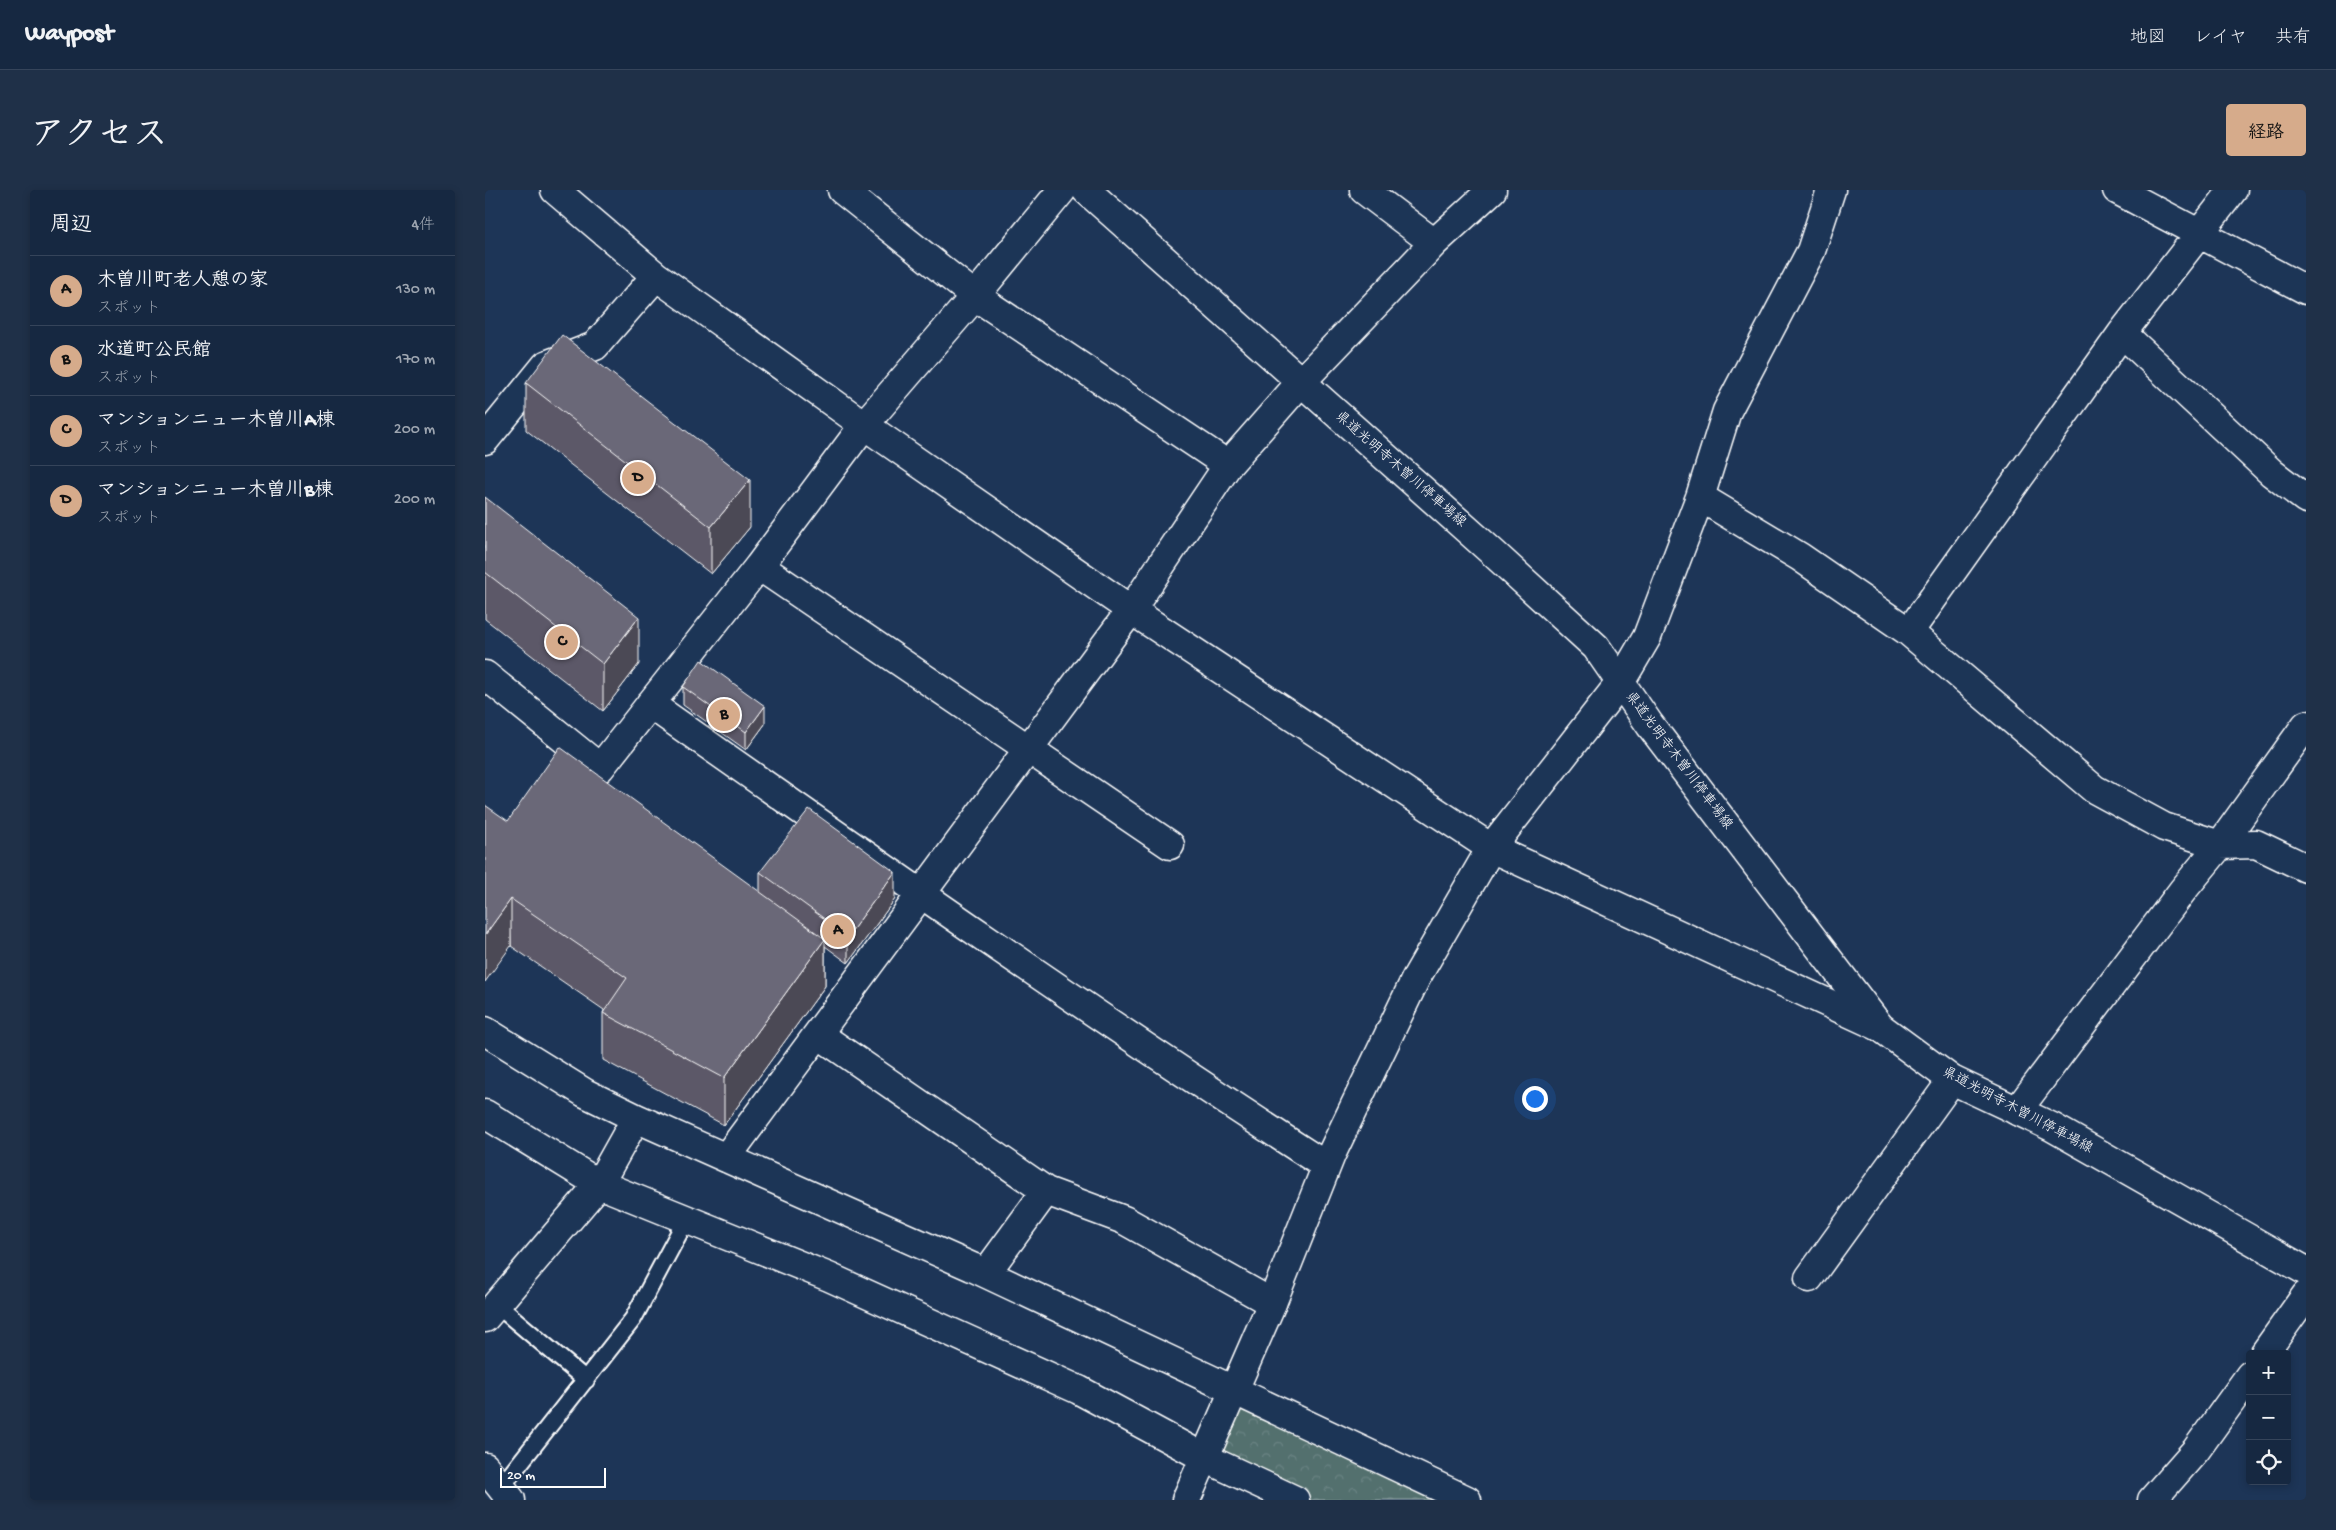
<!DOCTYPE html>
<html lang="ja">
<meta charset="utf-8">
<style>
body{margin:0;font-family:"Gochi Hand","Klee One",sans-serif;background:#1f3048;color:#f1f3f6}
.controls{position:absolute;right:15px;bottom:15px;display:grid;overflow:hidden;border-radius:5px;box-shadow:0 2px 8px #0003}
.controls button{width:45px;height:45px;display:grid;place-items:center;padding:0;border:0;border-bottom:1px solid #35445a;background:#162841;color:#f1f3f6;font:25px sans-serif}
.scale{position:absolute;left:15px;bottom:12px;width:106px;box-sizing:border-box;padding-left:5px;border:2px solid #fff;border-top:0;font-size:14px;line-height:18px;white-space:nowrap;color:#fff;-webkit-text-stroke:4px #1d3557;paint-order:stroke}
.you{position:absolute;left:1049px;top:908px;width:18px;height:18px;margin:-12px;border:4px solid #fff;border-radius:50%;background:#1a73e8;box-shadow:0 0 0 8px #1a73e833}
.badge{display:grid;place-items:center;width:32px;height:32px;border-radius:50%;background:#d6ab8b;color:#111;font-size:16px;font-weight:700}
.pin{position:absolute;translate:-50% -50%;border:2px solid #fff;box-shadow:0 1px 5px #0006}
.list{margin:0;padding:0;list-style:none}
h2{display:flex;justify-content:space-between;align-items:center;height:65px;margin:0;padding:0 20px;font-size:21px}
h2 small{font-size:16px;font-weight:400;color:#9ea6b1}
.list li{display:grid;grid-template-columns:32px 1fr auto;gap:15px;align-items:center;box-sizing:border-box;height:70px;padding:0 20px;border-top:1px solid #35445a}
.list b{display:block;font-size:19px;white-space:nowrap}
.list p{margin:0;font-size:16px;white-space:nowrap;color:#9ea6b1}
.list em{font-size:16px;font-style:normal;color:#9ea6b1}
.icon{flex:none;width:28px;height:28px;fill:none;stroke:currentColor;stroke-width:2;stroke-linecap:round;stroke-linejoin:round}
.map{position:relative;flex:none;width:1821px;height:1310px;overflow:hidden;border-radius:5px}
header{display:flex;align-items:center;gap:30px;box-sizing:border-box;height:70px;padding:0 25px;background:#162841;border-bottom:1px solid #35445a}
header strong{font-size:24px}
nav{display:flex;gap:28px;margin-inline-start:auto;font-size:18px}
.intro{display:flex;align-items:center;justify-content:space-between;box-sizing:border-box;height:120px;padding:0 30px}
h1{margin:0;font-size:35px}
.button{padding:12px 22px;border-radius:5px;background:#d6ab8b;color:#111;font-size:18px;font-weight:700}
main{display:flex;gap:30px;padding:0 30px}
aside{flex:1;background:#162841;border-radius:5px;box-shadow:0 2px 8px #0003}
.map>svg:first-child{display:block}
</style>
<header>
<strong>Waypost</strong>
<nav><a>地図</a><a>レイヤ</a><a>共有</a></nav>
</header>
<div class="intro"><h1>アクセス</h1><a class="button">経路</a></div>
<main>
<aside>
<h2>周辺<small>4件</small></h2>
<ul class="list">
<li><span class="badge">A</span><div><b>木曽川町老人憩の家</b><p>スポット</p></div><em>130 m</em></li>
<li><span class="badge">B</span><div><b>水道町公民館</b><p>スポット</p></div><em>170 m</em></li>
<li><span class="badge">C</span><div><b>マンションニュー木曽川A棟</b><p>スポット</p></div><em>200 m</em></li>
<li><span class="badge">D</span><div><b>マンションニュー木曽川B棟</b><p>スポット</p></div><em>200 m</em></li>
</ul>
</aside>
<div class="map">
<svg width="1821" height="1310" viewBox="0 0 1821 1310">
<defs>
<pattern id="park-crowns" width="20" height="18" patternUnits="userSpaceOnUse" patternTransform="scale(1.25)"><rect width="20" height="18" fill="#526f6e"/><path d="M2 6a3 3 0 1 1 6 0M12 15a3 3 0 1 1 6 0" fill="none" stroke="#6c8584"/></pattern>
</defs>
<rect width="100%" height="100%" fill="#1d3557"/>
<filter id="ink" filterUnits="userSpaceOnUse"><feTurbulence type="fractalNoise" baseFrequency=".02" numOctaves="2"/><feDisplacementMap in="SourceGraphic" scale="10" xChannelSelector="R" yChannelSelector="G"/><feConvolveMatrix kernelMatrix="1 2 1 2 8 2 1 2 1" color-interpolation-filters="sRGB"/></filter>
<g filter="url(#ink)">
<path fill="url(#park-crowns)" stroke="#a8b7b6" d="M 750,1200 L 982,1310 L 810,1310 L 720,1268 Z"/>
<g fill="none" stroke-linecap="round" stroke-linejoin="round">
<defs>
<path id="lane" d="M 11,1114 L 101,1190
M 16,1297 L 148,1129 L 201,1030"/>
<path id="street" d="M 70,0 L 171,86 L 379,235 L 646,420 L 1006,658 L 1395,837
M 357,0 L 490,106 L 743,275
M 879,0 L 949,53
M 1632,0 L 1821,100
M 1637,143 L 1787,283 L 1821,309
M 0,250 L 61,175 L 110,156 L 171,86
M 1215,307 L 1315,367 L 1424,442 L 1609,599 L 1679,637 L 1735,655 L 1771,654 L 1821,678
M 274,376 L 685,655
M 1424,442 L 1637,143 L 1748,0
M 0,485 L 115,578 L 274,376 L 379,235 L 490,106 L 577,0
M 1135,493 L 1162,447 L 1215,307 L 1242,221 L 1326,61 L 1346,0
M 165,514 C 388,671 612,828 841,976
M 0,841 L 100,903 L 151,928 L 487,1077 L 982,1310
M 333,844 L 561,1001 L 501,1083
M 1532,921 L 1698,700 L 1735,655 L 1821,535
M 0,924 L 114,994 L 344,1087 L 594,1200 L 720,1268 L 810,1310
M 241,968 L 646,420 L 743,275 L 815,193 L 949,53 L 1007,0
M 561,1001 L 639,1030 L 787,1113
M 1324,1088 L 1467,890
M 0,1128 L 114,994 L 151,928
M 1779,1164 L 1821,1105
M 0,1277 L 26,1310
M 1667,1310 L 1711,1260 L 1765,1185"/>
<path id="secondary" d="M 601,0 L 1006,361 L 1111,457 L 1165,535 L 1395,837 L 1467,890 L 1567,937 L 1821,1081
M 701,1310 L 787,1113 L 846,965 L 931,788 L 1006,658 L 1135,493"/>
</defs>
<use href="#lane" stroke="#fff" stroke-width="20"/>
<use href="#street" stroke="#fff" stroke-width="31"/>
<use href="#secondary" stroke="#fff" stroke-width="31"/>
<use href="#lane" stroke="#1d3557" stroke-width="16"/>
<use href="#street" stroke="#1d3557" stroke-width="28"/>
<use href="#secondary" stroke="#1d3557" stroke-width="28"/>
</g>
<path fill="#5c5967" stroke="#fff" d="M 41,193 L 265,337 L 226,384 L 41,240 Z
M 0,307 L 154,474 L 118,521 L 0,429 Z
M 198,497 L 280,534 L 261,560 L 198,515 Z
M 23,631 L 275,702 L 275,682 L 410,709 L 363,773 L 340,756 L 340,796 L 239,935 L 118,870 L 118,823 L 119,820 L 26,756 Z"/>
<path fill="#4b4854" stroke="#fff" d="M 265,290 L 265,337 L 226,384 L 226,337 Z
M 154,427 L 154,474 L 118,521 L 118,474 Z
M 280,516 L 280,534 L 261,560 L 261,542 Z
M 410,682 L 410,709 L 363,773 L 363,746 Z
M 26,709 L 26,756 L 0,792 L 0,745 Z
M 340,749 L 340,796 L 239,935 L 239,888 Z"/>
<path fill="#6b6778" stroke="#fff" d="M 77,145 L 265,290 L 226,337 L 41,193 Z
M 0,307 L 154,427 L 118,474 L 0,382 Z
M 216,470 L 280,516 L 261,542 L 198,497 Z
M 75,557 L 340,749 L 239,888 L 118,823 L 142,788 L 26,709 L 0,745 L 0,615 L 23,631 Z
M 324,619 L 410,682 L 363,746 L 275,682 Z"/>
</g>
<g text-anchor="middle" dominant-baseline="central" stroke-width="5" stroke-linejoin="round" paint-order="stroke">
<g font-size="14" fill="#fff" stroke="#1d3557">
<text transform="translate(915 280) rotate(41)">県道光明寺木曽川停車場線</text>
<text transform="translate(1193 571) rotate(53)">県道光明寺木曽川停車場線</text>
<text transform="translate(1532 921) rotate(28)">県道光明寺木曽川停車場線</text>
</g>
</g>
</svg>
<div class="controls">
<button>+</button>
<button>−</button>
<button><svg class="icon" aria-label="locate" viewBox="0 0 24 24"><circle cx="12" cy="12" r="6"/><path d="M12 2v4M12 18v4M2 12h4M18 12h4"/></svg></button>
</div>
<div class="scale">20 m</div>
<div class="you"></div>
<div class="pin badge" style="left:353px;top:741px">A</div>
<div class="pin badge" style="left:239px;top:525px">B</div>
<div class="pin badge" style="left:77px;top:452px">C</div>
<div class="pin badge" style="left:153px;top:288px">D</div>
</div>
</main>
